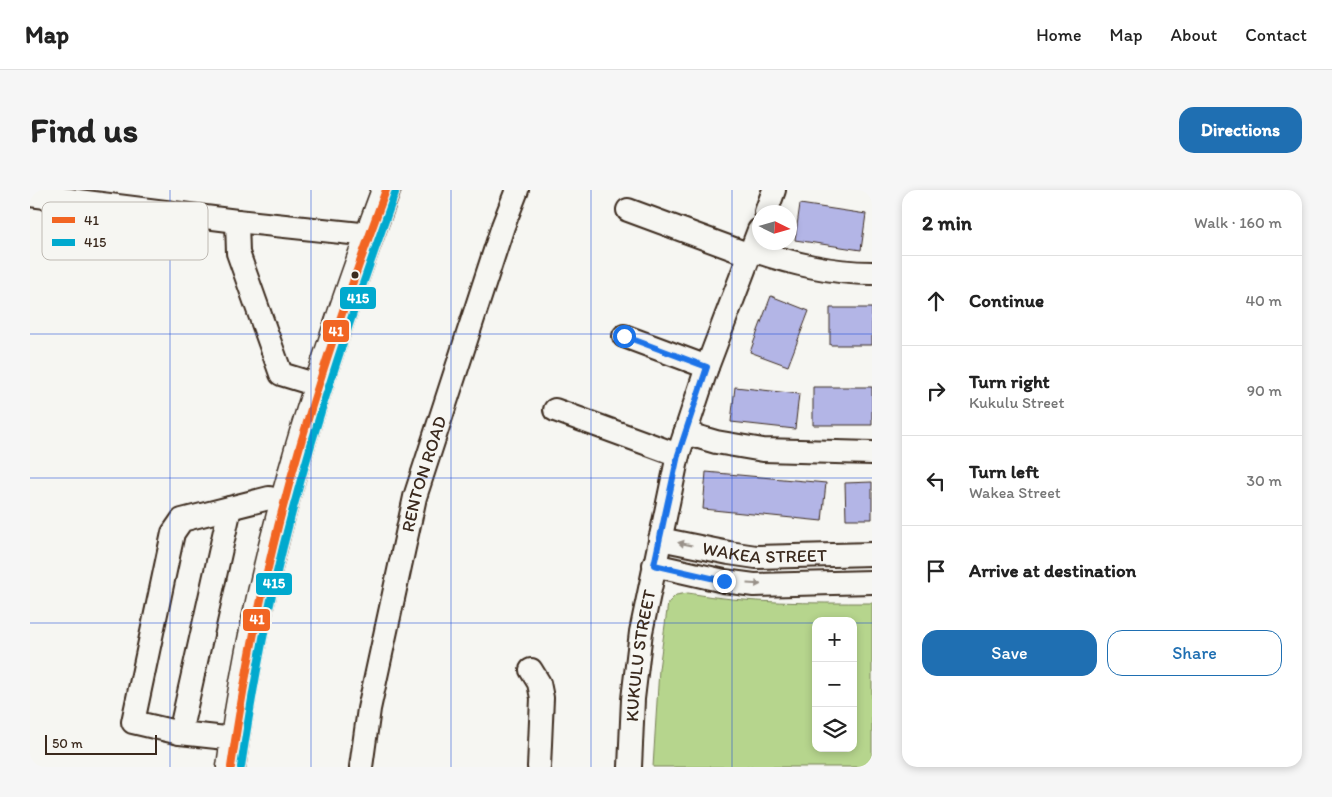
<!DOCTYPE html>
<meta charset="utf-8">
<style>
body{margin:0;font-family:Itim,sans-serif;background:#f6f6f6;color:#222}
.controls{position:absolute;right:15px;bottom:15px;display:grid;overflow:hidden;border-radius:10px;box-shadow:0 2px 8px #0003}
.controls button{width:45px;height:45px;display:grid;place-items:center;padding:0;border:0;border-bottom:1px solid #e0e0e0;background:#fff;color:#222;font:25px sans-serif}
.compass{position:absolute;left:722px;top:15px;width:45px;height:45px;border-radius:50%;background:#fff;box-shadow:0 2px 8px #0003;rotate:95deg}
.scale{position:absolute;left:15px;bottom:12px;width:112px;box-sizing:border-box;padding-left:5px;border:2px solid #3b2a1e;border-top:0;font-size:14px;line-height:18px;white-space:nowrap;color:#3b2a1e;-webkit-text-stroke:4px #f6f6f2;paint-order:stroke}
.stop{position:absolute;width:15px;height:15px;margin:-11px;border:4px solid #1a73e8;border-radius:50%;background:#fff}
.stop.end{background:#1a73e8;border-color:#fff;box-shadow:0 1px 5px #0008}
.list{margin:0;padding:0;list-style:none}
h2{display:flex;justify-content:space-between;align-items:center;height:65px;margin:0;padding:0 20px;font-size:21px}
h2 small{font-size:16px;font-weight:400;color:#767676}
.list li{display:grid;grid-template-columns:32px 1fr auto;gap:15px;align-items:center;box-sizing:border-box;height:90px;padding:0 20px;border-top:1px solid #e0e0e0}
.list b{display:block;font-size:19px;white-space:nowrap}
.list p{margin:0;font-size:16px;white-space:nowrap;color:#767676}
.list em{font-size:16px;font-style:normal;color:#767676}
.actions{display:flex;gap:10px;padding:15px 20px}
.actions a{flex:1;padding:11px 0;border:1px solid #1f6fb2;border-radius:15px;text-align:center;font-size:18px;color:#1f6fb2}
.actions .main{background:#1f6fb2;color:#fff}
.icon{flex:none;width:28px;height:28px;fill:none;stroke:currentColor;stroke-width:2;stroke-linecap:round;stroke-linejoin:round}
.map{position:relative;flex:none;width:842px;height:577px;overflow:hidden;border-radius:15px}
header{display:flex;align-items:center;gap:30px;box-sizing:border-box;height:70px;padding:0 25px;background:#fff;border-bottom:1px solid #e0e0e0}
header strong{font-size:24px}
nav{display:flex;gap:28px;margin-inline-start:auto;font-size:18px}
.intro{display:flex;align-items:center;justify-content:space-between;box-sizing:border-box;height:120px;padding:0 30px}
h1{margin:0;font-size:35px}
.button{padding:12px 22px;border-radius:15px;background:#1f6fb2;color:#fff;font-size:18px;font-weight:700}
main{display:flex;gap:30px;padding:0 30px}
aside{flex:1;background:#fff;border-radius:15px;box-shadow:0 2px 8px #0003}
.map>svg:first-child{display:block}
</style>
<header>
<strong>Map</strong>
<nav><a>Home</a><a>Map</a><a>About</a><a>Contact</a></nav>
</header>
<div class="intro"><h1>Find us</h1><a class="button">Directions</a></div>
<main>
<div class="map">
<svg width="842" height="577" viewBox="0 0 842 577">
<rect width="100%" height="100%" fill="#f6f6f2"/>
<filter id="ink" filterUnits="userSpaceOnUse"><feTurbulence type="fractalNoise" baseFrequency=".02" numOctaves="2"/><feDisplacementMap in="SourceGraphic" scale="10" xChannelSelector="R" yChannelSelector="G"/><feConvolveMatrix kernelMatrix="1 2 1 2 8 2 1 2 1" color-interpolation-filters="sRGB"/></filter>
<g filter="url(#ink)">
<path fill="#b6d58d" stroke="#788056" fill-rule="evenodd" d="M 658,403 C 719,414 780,413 842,413 L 842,577 L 623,577 L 629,479 L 638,413 L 646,405 ZM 786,431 L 823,431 L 823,558 L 786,558 Z"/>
<path fill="#b3b5e6" stroke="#3b2a1e" d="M 770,14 L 836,24 L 831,60 L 765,50 Z
M 741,106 L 779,121 L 758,176 L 720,162 Z
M 800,118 L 842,118 L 842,155 L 800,155 Z
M 705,197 L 769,204 L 765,239 L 701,232 Z
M 783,197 L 842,197 L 842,235 L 783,235 Z
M 676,282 L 796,293 L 792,331 L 673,319 Z
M 842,292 L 842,329 L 816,329 L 815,293 Z"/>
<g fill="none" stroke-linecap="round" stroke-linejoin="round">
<defs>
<g id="minor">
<path d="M 0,5 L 207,31 L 340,45"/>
<path d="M 598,20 L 720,65"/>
<path d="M 736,22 L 744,0"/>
<path d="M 207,31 L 208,63 L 251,184 L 287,195"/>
<path d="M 722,60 C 761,73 800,83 842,83"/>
<path d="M 594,146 L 677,177"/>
<path d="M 525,220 L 648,265"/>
<path d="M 655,243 L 686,252 L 733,260 L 842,263"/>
<path id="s1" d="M 630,349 L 699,363 L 726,367 L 842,364"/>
<path d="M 624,375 L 694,391 L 724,395 L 842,392"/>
<path d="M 501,480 L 509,493 L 512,508 L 509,577"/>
<path d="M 150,543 L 200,318"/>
<path d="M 205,549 L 150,543 L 103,532 L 143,343 L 152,330 L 239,308 L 253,311"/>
<path id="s2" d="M 331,577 L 339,519 L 385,307 L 473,36 L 487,0"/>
<path id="s3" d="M 600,577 L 603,509 L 611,442 L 648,265 L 677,177 L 729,40"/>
</g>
<path id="major" d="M 201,577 C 227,376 286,189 356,0"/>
</defs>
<use href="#minor" stroke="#3b2a1e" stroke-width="26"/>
<use href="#major" stroke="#3b2a1e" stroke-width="31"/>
<use href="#minor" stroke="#f6f6f2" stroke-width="22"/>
<use href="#major" stroke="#f6f6f2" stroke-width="28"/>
<defs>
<path id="bus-1" d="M 201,577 C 212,503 225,430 243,357 C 272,236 313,117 356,0"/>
<path id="bus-2" d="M 211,577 C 222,503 235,430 253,357 C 283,237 323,120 365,3"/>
</defs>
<use href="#bus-1" stroke="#f6f6f2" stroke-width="11"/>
<use href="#bus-2" stroke="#f6f6f2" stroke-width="11"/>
<use href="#bus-1" stroke="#f26522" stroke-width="8"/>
<use href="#bus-2" stroke="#00a9ce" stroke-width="8"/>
</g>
<defs><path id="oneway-solid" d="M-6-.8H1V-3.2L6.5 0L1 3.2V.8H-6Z" transform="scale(1.25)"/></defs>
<g fill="#989088">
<use href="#oneway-solid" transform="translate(655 354) rotate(-168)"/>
<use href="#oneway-solid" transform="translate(724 394) rotate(4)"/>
</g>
</g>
<g fill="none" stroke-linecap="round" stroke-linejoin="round" filter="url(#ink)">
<path stroke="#1a73e8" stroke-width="6" d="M 594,146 L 677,177 L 648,265 L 624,375 L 694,391"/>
</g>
<path fill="none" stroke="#1d4ed8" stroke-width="1" stroke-opacity="0.55" d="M 140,0 L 140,577M 281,0 L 281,577M 421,0 L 421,577M 561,0 L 561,577M 702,0 L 702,577M 0,144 L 842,144M 0,288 L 842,288M 0,433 L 786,433M 823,433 L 842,433"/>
<circle fill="#3b2a1e" stroke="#f6f6f2" stroke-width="2" cx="325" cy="85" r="4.5"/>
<g text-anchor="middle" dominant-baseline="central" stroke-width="4" stroke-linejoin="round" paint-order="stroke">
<g font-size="18" fill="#3b2a1e" stroke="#f6f6f2">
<text stroke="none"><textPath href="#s2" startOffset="300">RENTON ROAD</textPath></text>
<text stroke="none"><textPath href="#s1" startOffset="106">WAKEA STREET</textPath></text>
<text stroke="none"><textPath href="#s3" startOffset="112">KUKULU STREET</textPath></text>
</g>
</g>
<rect x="12" y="12" width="166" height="58" rx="8" fill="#f6f6f2" stroke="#beb9b2" stroke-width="1"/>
<rect x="22" y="27" width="23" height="6" fill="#f26522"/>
<rect x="22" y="49" width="23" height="7" fill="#00a9ce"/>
<g font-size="14" fill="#3b2a1e">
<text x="54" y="35">41</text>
<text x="54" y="57">415</text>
</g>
<g stroke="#f6f6f2" stroke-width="2">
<rect x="309" y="96" width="38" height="24" rx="5" fill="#00a9ce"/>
<rect x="292" y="129" width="28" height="24" rx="5" fill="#f26522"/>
<rect x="225" y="382" width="38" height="24" rx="5" fill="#00a9ce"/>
<rect x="212" y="418" width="29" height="24" rx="5" fill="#f26522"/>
</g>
<g font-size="14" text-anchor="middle" font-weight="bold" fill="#fff">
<text x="328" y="113">415</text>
<text x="306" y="146">41</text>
<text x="244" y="398">415</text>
<text x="227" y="434">41</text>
</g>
</svg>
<div class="controls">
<button>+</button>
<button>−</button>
<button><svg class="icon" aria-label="layers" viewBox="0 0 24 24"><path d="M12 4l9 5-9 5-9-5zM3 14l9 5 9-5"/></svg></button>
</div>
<svg class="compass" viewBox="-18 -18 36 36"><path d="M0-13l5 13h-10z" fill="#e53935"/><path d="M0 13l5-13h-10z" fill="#767676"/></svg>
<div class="scale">50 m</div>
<div class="stop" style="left:594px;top:146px"></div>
<div class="stop end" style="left:694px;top:391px"></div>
</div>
<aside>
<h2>2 min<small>Walk · 160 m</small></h2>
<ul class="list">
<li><svg class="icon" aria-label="ahead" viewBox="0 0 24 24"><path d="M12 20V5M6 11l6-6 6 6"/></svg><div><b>Continue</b></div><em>40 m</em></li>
<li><svg class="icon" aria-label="right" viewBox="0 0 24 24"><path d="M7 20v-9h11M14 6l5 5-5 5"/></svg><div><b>Turn right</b><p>Kukulu Street</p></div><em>90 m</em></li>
<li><svg class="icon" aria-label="left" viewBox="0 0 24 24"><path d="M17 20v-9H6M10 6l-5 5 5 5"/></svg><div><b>Turn left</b><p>Wakea Street</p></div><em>30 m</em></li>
<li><svg class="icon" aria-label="arrive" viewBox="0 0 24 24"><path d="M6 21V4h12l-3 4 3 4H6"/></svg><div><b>Arrive at destination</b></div></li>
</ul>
<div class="actions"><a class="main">Save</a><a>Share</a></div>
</aside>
</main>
